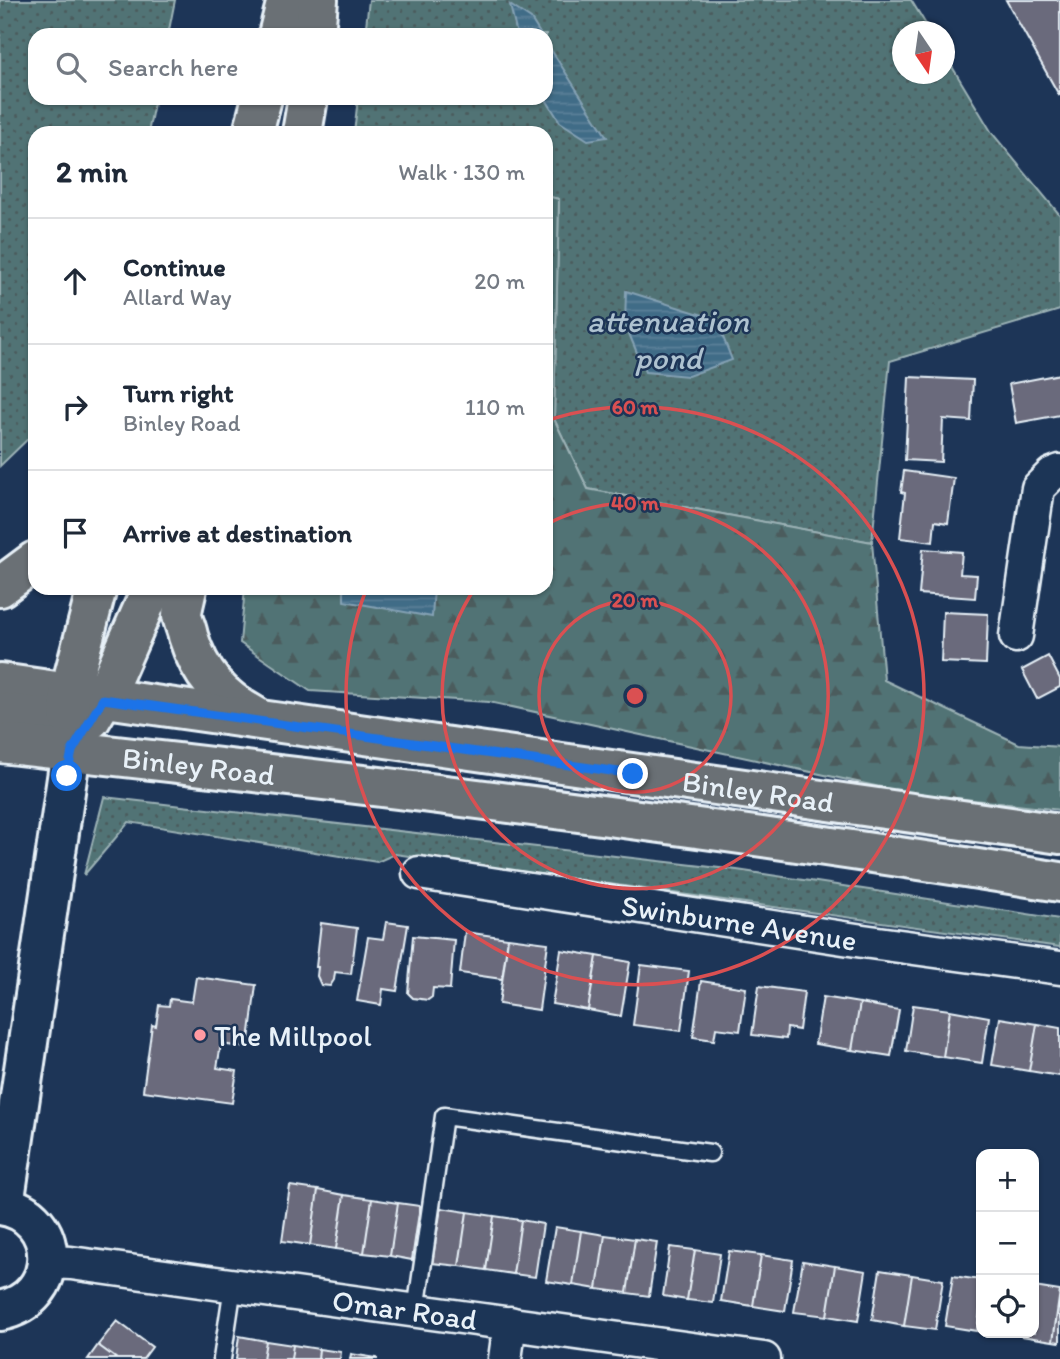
<!DOCTYPE html>
<meta charset="utf-8">
<style>
body{margin:0;font-family:Itim,sans-serif;background:#f6f6f7;color:#1f2937}
.controls{position:absolute;right:21px;bottom:21px;display:grid;overflow:hidden;border-radius:14px;box-shadow:0 2px 5px #0004}
.controls button{width:63px;height:63px;display:grid;place-items:center;padding:0;border:0;border-bottom:2px solid #e0e1e3;background:#fff;color:#1f2937;font:35px sans-serif}
.compass{position:absolute;left:892px;top:21px;width:63px;height:63px;border-radius:50%;background:#fff;box-shadow:0 2px 5px #0004;rotate:167deg}
.stop{position:absolute;width:21px;height:21px;margin:-16px;border:5px solid #1a73e8;border-radius:50%;background:#fff}
.stop.end{background:#1a73e8;border-color:#fff;box-shadow:0 2px 7px #0008}
.list{margin:0;padding:0;list-style:none}
h2{display:flex;justify-content:space-between;align-items:center;height:91px;margin:0;padding:0 28px;font-size:30px}
h2 small{font-size:23px;font-weight:400;color:#747a83}
.list li{display:grid;grid-template-columns:46px 1fr auto;gap:21px;align-items:center;box-sizing:border-box;height:126px;padding:0 28px;border-top:2px solid #e0e1e3}
.list b{display:block;font-size:26px;white-space:nowrap}
.list p{margin:0;font-size:23px;white-space:nowrap;color:#747a83}
.list em{font-size:23px;font-style:normal;color:#747a83}
.icon{flex:none;width:38px;height:38px;fill:none;stroke:currentColor;stroke-width:2;stroke-linecap:round;stroke-linejoin:round}
.map{position:relative;flex:none;width:1060px;height:1359px;overflow:hidden}
.search{position:absolute;background:#fff;box-shadow:0 2px 5px #0004;left:28px;top:28px;width:525px;height:77px;display:flex;align-items:center;gap:18px;box-sizing:border-box;padding:0 24px;border-radius:21px;color:#747a83;font-size:26px}
.panel{position:absolute;background:#fff;box-shadow:0 2px 5px #0004;left:28px;top:126px;width:525px;height:469px;border-radius:21px}
.map>svg:first-child{display:block}
</style>
<div class="map">
<svg width="1060" height="1359" viewBox="0 0 1060 1359">
<defs>
<pattern id="grass-dots" width="8" height="8" patternUnits="userSpaceOnUse" patternTransform="scale(1.75)"><rect width="8" height="8" fill="#517374"/><path d="M2 2h.1M6 6h.1" fill="none" stroke="#4b5b5d" stroke-width="1.8" stroke-linecap="round"/></pattern>
<pattern id="forest-firs" width="22" height="20" patternUnits="userSpaceOnUse" patternTransform="scale(1.75)"><rect width="22" height="20" fill="#517374"/><path d="M5 1l3.5 6h-7zM16 11l3.5 6h-7z" fill="#4b5b5d"/></pattern>
<pattern id="water-rules" width="6" height="5" patternUnits="userSpaceOnUse" patternTransform="scale(1.75)"><rect width="6" height="5" fill="#416c87"/><path d="M0 2.5h6" fill="none" stroke="#5c8199"/></pattern>
</defs>
<rect width="100%" height="100%" fill="#1d3557"/>
<filter id="ink" filterUnits="userSpaceOnUse"><feTurbulence type="fractalNoise" baseFrequency=".0143" numOctaves="2"/><feDisplacementMap in="SourceGraphic" scale="14" xChannelSelector="R" yChannelSelector="G"/><feConvolveMatrix kernelMatrix="1 2 1 2 8 2 1 2 1" color-interpolation-filters="sRGB"/></filter>
<g filter="url(#ink)">
<path fill="url(#grass-dots)" stroke="#9cb2b6" stroke-width="2" d="M 0,0 L 175,0 L 168,35 L 35,35 L 35,98 L 155,98 L 148,133 L 35,133 L 35,432 L 0,466 Z
M 369,0 L 911,0 L 930,31 L 902,32 L 902,74 L 944,74 L 945,55 L 992,133 L 1060,215 L 1060,310 L 890,361 L 872,542 L 588,489 L 554,419 L 559,199 L 546,196 L 546,133 L 354,133 L 358,98 L 546,98 L 546,35 L 365,35 Z
M 104,797 L 737,870 L 1060,919 L 1060,947 L 395,854 L 377,862 L 129,822 L 84,875 Z"/>
<path fill="url(#forest-firs)" stroke="#9cb2b6" stroke-width="2" d="M 546,196 L 559,199 L 554,419 L 588,489 L 872,542 L 884,680 L 1019,744 L 1060,747 L 1060,810 L 903,792 L 489,702 L 310,691 L 240,643 L 245,588 L 546,588 Z"/>
<path fill="url(#water-rules)" stroke="#84a1b4" stroke-width="2" d="M 510,5 L 531,19 L 541,35 L 517,35 Z
M 546,42 L 607,137 L 588,140 L 560,122 L 545,98 Z
M 626,291 L 716,319 L 732,360 L 688,376 L 645,372 L 625,324 Z
M 344,588 L 434,588 L 432,617 L 344,601 Z"/>
<path fill="#6a6a7b" stroke="#e8f1f8" stroke-width="2" d="M 1006,0 L 1060,0 L 1060,94 L 1059,95 Z
M 1060,374 L 1060,415 L 1016,423 L 1009,384 Z
M 909,377 L 973,380 L 971,421 L 943,419 L 941,462 L 905,460 Z
M 904,471 L 954,478 L 948,523 L 935,521 L 933,542 L 900,538 L 905,493 L 901,492 Z
M 923,549 L 962,552 L 960,574 L 977,575 L 975,598 L 919,594 Z
M 943,612 L 988,614 L 986,664 L 941,662 Z
M 1048,656 L 1060,679 L 1060,687 L 1037,699 L 1022,670 Z
M 386,922 L 408,925 L 397,991 L 383,989 L 381,1005 L 357,1001 L 368,937 L 383,939 Z
M 321,923 L 357,928 L 351,974 L 335,972 L 334,980 L 330,986 L 321,985 L 317,976 L 318,967 L 316,967 Z
M 465,932 L 508,938 L 502,979 L 460,973 Z
M 413,936 L 454,940 L 450,989 L 433,988 L 432,997 L 428,1000 L 413,998 L 408,993 Z
M 508,938 L 548,943 L 539,1010 L 499,1004 Z
M 561,950 L 597,956 L 588,1010 L 552,1004 Z
M 597,956 L 630,962 L 621,1016 L 588,1010 Z
M 641,965 L 689,971 L 681,1031 L 633,1025 Z
M 196,977 L 256,985 L 248,1048 L 221,1044 L 217,1068 L 237,1071 L 232,1103 L 143,1091 L 152,1025 L 156,1026 L 159,1005 L 169,1006 L 170,999 L 192,1002 Z
M 701,981 L 746,988 L 740,1031 L 716,1028 L 714,1040 L 693,1037 Z
M 759,986 L 804,992 L 799,1030 L 787,1028 L 786,1039 L 752,1035 Z
M 823,997 L 860,1003 L 852,1050 L 815,1044 Z
M 860,1003 L 899,1010 L 891,1056 L 852,1050 Z
M 913,1005 L 950,1010 L 943,1057 L 906,1051 Z
M 950,1010 L 989,1017 L 982,1063 L 943,1057 Z
M 1000,1018 L 1037,1024 L 1029,1071 L 992,1065 Z
M 1037,1024 L 1060,1028 L 1060,1076 L 1029,1071 Z
M 290,1186 L 318,1190 L 310,1245 L 282,1241 Z
M 318,1190 L 344,1195 L 336,1249 L 310,1245 Z
M 344,1195 L 372,1199 L 364,1253 L 336,1249 Z
M 372,1199 L 398,1203 L 390,1256 L 364,1253 Z
M 398,1203 L 420,1206 L 412,1260 L 390,1256 Z
M 441,1208 L 467,1212 L 459,1266 L 432,1263 Z
M 467,1212 L 494,1216 L 486,1270 L 459,1266 Z
M 494,1216 L 521,1220 L 513,1274 L 486,1270 Z
M 521,1220 L 543,1224 L 535,1277 L 513,1274 Z
M 555,1227 L 581,1231 L 573,1285 L 546,1281 Z
M 581,1231 L 605,1235 L 597,1289 L 573,1285 Z
M 605,1235 L 635,1239 L 627,1293 L 597,1289 Z
M 635,1239 L 657,1242 L 649,1296 L 627,1293 Z
M 670,1247 L 695,1250 L 687,1300 L 663,1296 Z
M 695,1250 L 720,1254 L 713,1303 L 687,1300 Z
M 729,1251 L 761,1255 L 753,1306 L 721,1301 Z
M 761,1255 L 793,1260 L 785,1311 L 753,1306 Z
M 803,1261 L 835,1266 L 827,1316 L 794,1312 Z
M 835,1266 L 866,1271 L 858,1321 L 827,1316 Z
M 880,1270 L 912,1275 L 904,1326 L 872,1320 Z
M 912,1275 L 943,1280 L 935,1330 L 904,1326 Z
M 953,1276 L 981,1280 L 981,1303 L 977,1331 L 945,1326 Z
M 1034,1287 L 1060,1291 L 1053,1341 L 1021,1336 L 1021,1333 L 1034,1333 Z
M 1060,1296 L 1060,1342 L 1053,1341 Z
M 981,1303 L 981,1332 L 977,1331 Z
M 117,1321 L 152,1347 L 143,1359 L 117,1359 L 98,1345 Z
M 239,1336 L 266,1341 L 263,1359 L 236,1359 Z
M 266,1341 L 293,1345 L 291,1359 L 263,1359 Z
M 98,1345 L 117,1359 L 88,1359 Z
M 293,1345 L 319,1349 L 318,1359 L 291,1359 Z
M 319,1349 L 341,1352 L 340,1359 L 318,1359 Z
M 351,1354 L 377,1358 L 377,1359 L 350,1359 Z"/>
<g fill="none" stroke-linecap="round" stroke-linejoin="round">
<defs>
<path id="lane" d="M 416,1311 L 444,1116 L 710,1153
M 222,1359 L 233,1286"/>
<g id="street">
<path d="M 1016,636 L 1038,488 L 1052,474 L 1060,471"/>
<path id="s1" d="M 419,873 L 863,941 L 1060,968"/>
<path id="s2" d="M 48,1262 L 71,1263 L 764,1359"/>
<path d="M 505,1359 L 510,1323"/>
</g>
<path id="secondary" d="M 0,1205 C 63,1214 63,1299 0,1311
M 4,1205 L 71,751"/>
<g id="primary">
<path d="M 278,35 L 287,0"/>
<path d="M 315,35 L 318,0"/>
<path d="M 253,133 L 262,98"/>
<path d="M 302,133 L 308,98"/>
<path d="M 0,587 L 35,561"/>
<path d="M 187,588 C 186,596 182,607 182,615 C 183,622 187,629 188,636 C 200,675 221,698 256,717"/>
<path id="s3" d="M 0,683 L 1060,834"/>
<path d="M 0,712 L 47,718 L 71,751"/>
<path d="M 91,719 L 103,699 L 152,588"/>
<path d="M 70,721 L 69,694 L 97,588"/>
<path id="s4" d="M 0,743 C 110,755 221,768 331,781 C 575,810 818,843 1060,882"/>
</g>
</defs>
<use href="#lane" stroke="#e8f1f8" stroke-width="21"/>
<use href="#street" stroke="#e8f1f8" stroke-width="37"/>
<use href="#secondary" stroke="#e8f1f8" stroke-width="44"/>
<use href="#primary" stroke="#e8f1f8" stroke-width="44"/>
<use href="#lane" stroke="#1d3557" stroke-width="16"/>
<use href="#street" stroke="#1d3557" stroke-width="32"/>
<use href="#secondary" stroke="#1d3557" stroke-width="38"/>
<use href="#primary" stroke="#6a7074" stroke-width="38"/>
</g>
</g>
<g fill="none" stroke-linecap="round" stroke-linejoin="round" filter="url(#ink)">
<path stroke="#1a73e8" stroke-width="9" d="M 67,776 L 72,751 L 103,699 L 633,774"/>
</g>
<g fill="none" stroke="#da5052" stroke-width="3.5">
<circle cx="635" cy="696" r="96"/>
<path d="M547 524A193 193 0 1 1 475 588"/>
<path d="M548 420A289 289 0 1 1 366 590"/>
</g>
<circle fill="#ff9aa2" stroke="#1d3557" stroke-width="2.5" cx="200" cy="1035" r="7"/>
<g text-anchor="middle" dominant-baseline="central" stroke-width="5" stroke-linejoin="round" paint-order="stroke">
<g font-size="30" fill="#e8f1f8" stroke="#1d3557">
<text stroke="none"><textPath href="#s4" startOffset="200">Binley Road</textPath></text>
<text stroke="none"><textPath href="#s3" startOffset="766">Binley Road</textPath></text>
<text stroke="none"><textPath href="#s1" startOffset="324">Swinburne Avenue</textPath></text>
<text stroke="none"><textPath href="#s2" startOffset="360">Omar Road</textPath></text>
</g>
<g font-size="30" fill="#e8f1f8" stroke="#1d3557" text-anchor="start">
<text x="214" y="1035">The Millpool</text>
</g>
<g font-size="32" font-style="italic" fill="#aec2d0" stroke="#1d3557">
<text x="668" y="321">attenuation<tspan x="668" dy="37">pond</tspan></text>
</g>
</g>
<circle cx="635" cy="696" r="10" fill="#da5052" stroke="#1d3557" stroke-width="3.5"/>
<g font-size="21" text-anchor="middle" font-weight="bold" fill="#da5052" stroke="#1d3557" stroke-width="5" stroke-linejoin="round" paint-order="stroke">
<text x="635" y="414">60 m</text>
<text x="635" y="510">40 m</text>
<text x="635" y="607">20 m</text>
</g>
</svg>
<div class="controls">
<button>+</button>
<button>−</button>
<button><svg class="icon" aria-label="locate" viewBox="0 0 24 24"><circle cx="12" cy="12" r="6"/><path d="M12 2v4M12 18v4M2 12h4M18 12h4"/></svg></button>
</div>
<svg class="compass" viewBox="-18 -18 36 36"><path d="M0-13l5 13h-10z" fill="#e53935"/><path d="M0 13l5-13h-10z" fill="#747a83"/></svg>
<div class="stop" style="left:67px;top:776px"></div>
<div class="stop end" style="left:633px;top:774px"></div>
<div class="search"><svg class="icon" aria-label="search" viewBox="0 0 24 24"><circle cx="10" cy="10" r="6"/><path d="M15 15l6 6"/></svg>Search here</div>
<section class="panel">
<h2>2 min<small>Walk · 130 m</small></h2>
<ul class="list">
<li><svg class="icon" aria-label="ahead" viewBox="0 0 24 24"><path d="M12 20V5M6 11l6-6 6 6"/></svg><div><b>Continue</b><p>Allard Way</p></div><em>20 m</em></li>
<li><svg class="icon" aria-label="right" viewBox="0 0 24 24"><path d="M7 20v-9h11M14 6l5 5-5 5"/></svg><div><b>Turn right</b><p>Binley Road</p></div><em>110 m</em></li>
<li><svg class="icon" aria-label="arrive" viewBox="0 0 24 24"><path d="M6 21V4h12l-3 4 3 4H6"/></svg><div><b>Arrive at destination</b></div></li>
</ul>
</section>
</div>
